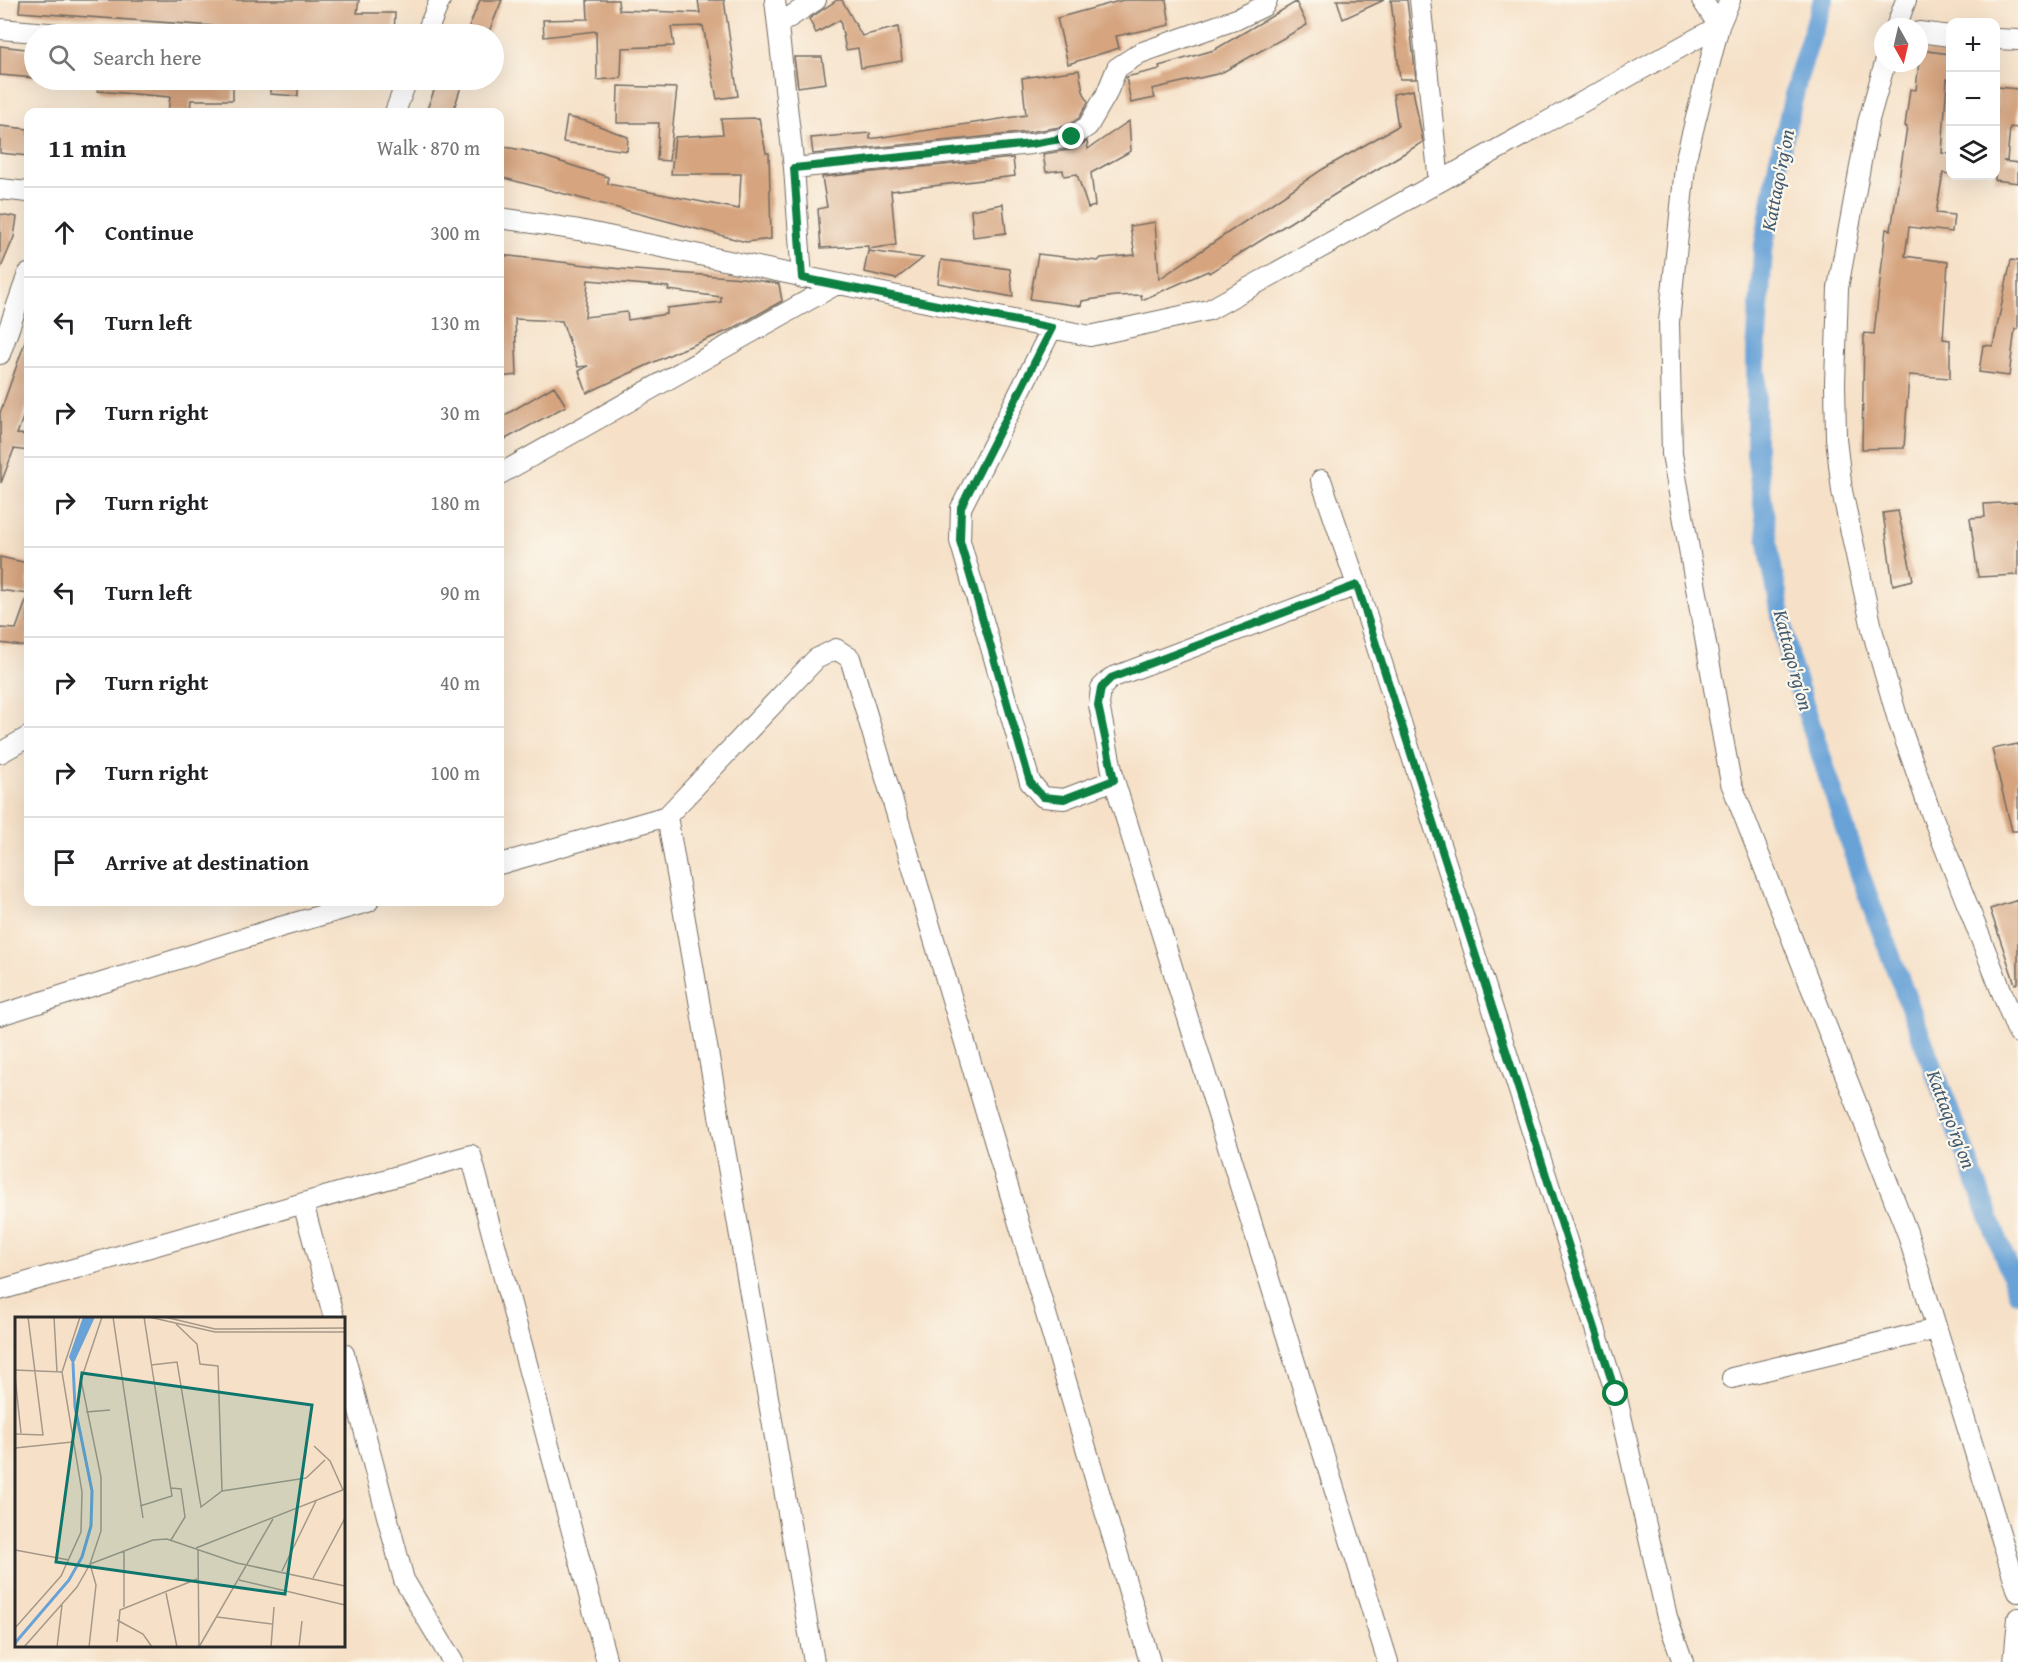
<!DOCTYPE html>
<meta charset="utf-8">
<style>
body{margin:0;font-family:"Gentium Book Plus",serif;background:#f6f6f6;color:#202124}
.controls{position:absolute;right:18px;top:18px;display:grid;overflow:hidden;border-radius:12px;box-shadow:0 6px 24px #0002}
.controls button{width:54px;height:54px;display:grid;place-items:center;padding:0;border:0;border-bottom:2px solid #e0e0e0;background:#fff;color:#202124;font:30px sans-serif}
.compass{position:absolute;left:1874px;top:18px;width:54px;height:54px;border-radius:50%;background:#fff;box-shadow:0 6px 24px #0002;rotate:172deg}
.stop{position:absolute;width:18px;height:18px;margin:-14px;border:4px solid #0b8043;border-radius:50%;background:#fff}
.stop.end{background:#0b8043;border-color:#fff;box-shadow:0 2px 6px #0008}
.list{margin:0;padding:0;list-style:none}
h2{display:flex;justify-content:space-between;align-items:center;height:78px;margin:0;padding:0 24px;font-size:26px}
h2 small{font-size:20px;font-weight:400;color:#757577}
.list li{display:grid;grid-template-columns:39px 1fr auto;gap:18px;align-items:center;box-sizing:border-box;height:90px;padding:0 24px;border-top:2px solid #e0e0e0}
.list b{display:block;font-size:22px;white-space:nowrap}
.list em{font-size:20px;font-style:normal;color:#757577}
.icon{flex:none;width:33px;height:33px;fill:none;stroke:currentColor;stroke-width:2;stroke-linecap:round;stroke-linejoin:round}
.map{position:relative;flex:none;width:2018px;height:1662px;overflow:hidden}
.search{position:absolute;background:#fff;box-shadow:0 6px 24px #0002;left:24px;top:24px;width:480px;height:66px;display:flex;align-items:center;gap:15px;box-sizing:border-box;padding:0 21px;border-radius:33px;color:#757577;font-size:22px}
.panel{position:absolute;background:#fff;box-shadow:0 6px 24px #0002;left:24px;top:108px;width:480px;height:798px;border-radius:12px}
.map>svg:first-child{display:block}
</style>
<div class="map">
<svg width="2018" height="1662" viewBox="0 0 2018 1662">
<rect width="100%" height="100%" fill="#fbf7ec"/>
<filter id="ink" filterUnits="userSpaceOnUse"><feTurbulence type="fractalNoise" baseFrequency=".0167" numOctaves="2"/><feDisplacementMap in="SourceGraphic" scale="12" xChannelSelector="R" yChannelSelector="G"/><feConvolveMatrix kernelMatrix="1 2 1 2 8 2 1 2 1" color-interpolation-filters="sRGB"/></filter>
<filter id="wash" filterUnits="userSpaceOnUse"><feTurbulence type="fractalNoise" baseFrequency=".008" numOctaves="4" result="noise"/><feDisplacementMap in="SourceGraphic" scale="24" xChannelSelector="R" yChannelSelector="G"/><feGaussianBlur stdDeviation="1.35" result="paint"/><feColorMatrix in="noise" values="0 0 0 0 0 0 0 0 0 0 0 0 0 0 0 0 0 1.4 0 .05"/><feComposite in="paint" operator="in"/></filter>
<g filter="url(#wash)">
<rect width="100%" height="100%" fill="#f6e1c8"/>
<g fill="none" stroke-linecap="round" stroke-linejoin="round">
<path stroke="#68a2d7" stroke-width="20" d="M 1823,0 L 1798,78 L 1778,163 L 1763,251 L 1756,352 L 1756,453 L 1770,556 L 1789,658 L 1861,877 L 2018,1293"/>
</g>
<g id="blocks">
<path fill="#d6a47f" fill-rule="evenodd" d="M 20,0 L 359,0 L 357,13 L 395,13 L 394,34 L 316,34 L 254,31 L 255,29 L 19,12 Z
M 480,0 L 502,0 L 488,34 L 466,34 Z
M 587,0 L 618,0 L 619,10 L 700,13 L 698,0 L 724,0 L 738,96 L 717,99 L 703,26 L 671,27 L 674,46 L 622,48 L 621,78 L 597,80 L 596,31 L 544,37 L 543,20 L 588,19 Z
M 837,0 L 842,0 L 862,36 L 898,27 L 902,61 L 861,68 L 858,48 L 846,50 L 840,20 L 816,33 L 809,19 Z
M 1123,0 L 1166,0 L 1170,25 L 1116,36 L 1119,48 L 1068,64 L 1057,18 Z
M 1337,0 L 1384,0 L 1343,19 Z
M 1391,0 L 1407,0 L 1416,79 L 1400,79 Z
M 1296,2 L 1307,25 L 1221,73 L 1152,89 L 1155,98 L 1131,103 L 1126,77 L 1160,69 L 1159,66 L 1214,50 Z
M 0,46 L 34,50 L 34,78 L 0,75 Z
M 1920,50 L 1950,54 L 1950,80 L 1947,79 L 1942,153 L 1950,154 L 1950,174 L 1943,173 L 1936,213 L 1954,215 L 1952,232 L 1909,227 L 1905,256 L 1948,262 L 1943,339 L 1950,340 L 1950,378 L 1909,375 L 1904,448 L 1862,449 L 1864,333 L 1874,334 L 1886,229 L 1891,230 L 1907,127 L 1905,126 L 1910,89 L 1916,90 Z
M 794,57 L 822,57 L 826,83 L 798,87 Z
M 1079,70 L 1083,91 L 1088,102 L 1079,118 L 1067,126 L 1029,132 L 813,154 L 811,138 L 870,133 L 870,139 L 1026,115 L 1022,78 Z
M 99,80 L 233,80 L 233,100 L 191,100 L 190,112 L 168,112 L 170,97 L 98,91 Z
M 270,80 L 298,80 L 298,96 L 270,94 Z
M 438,80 L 463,80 L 453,112 L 426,112 Z
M 618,86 L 677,88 L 669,161 L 657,160 L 659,123 L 617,123 Z
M 1997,87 L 2018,89 L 2018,128 L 2010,127 L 2007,161 L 2003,161 L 2018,163 L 2018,183 L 1995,180 Z
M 1413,90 L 1423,142 L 1337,193 L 1209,273 L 1208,271 L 1142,300 L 1141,295 L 1115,296 L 1082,301 L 1081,306 L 1030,299 L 1038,254 L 1098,261 L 1101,258 L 1135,255 L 1130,226 L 1155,222 L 1159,279 L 1323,169 L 1398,126 L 1393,94 Z
M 567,117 L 586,121 L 628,137 L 627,151 L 563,142 Z
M 759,118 L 766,153 L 769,153 L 771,239 L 746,242 L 500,177 L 500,146 L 527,151 L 608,177 L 608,184 L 739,209 L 741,174 L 671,174 L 675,137 L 723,134 L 721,119 Z
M 1129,121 L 1131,151 L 1091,173 L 1095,206 L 1088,208 L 1077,174 L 1064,176 L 1063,170 L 1046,172 L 1043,154 L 1074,149 L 1087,141 L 1088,149 Z
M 0,126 L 28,129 L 28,156 L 0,153 Z
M 1013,158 L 1015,176 L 891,191 L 896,245 L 868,249 L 868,246 L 821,248 L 818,209 L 827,207 L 822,177 Z
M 1003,204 L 1006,233 L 973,237 L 971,210 Z
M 0,214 L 17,217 L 14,237 L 0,270 Z
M 868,251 L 923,258 L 896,279 L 864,272 Z
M 500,255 L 621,269 L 743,278 L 779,284 L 782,301 L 732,329 L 676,352 L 587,393 L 579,371 L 588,366 L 578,367 L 562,321 L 515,319 L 517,375 L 500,377 ZM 588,280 L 669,287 L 668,290 L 721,297 L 721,302 L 667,308 L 667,314 L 628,320 L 627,312 L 585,317 Z
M 941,260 L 1010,269 L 1013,297 L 938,283 Z
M 2011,260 L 2018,261 L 2018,329 L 2015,329 L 2009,376 L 1979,372 L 1983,345 L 1993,346 Z
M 26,339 L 28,340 L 28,404 L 17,434 L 28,435 L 28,451 L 14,449 L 1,483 L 0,413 Z
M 554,386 L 566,406 L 500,442 L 500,418 Z
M 2018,502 L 2018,575 L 1978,577 L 1970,518 L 1985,517 L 1984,504 Z
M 1898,511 L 1913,580 L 1893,585 L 1883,513 Z
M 0,557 L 28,563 L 28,594 L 0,590 Z
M 26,601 L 28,601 L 28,647 L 0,643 L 0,628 L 16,629 Z
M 2018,744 L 2018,831 L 2012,831 L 1992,749 Z
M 2018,900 L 2018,983 L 2015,984 L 1990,909 Z"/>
</g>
</g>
<g filter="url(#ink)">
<use href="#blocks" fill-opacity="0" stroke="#726b62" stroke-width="1.5"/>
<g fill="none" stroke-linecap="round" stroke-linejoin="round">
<defs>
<path id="minor" d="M 775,0 L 794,168 L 802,278
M 1420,0 L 1439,182
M 1730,0 L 1719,26 L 1686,158 L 1669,322 L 1672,454 L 1731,783 L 1907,1232 L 2018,1592
M 779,24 L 816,0
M 1896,27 L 1906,0
M 0,29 L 61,34
M 1919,32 L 1950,36
M 426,34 L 440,0
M 1996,39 L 2018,40
M 1885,63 L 1868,123 L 1838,288 L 1835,383 L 1836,438 L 1842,491 L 1873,633 L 1898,720 L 1928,805 L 2018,1033
M 395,112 L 407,80
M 794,168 L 1031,144 L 1072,137 L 1088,126 L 1106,95 L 1117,68 L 1140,53 L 1237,19 L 1264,6 L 1267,0
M 0,189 L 28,192
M 500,218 L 579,230 L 1090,336 L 1209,310 L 1719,26 L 1702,0
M 1052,328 L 961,508 L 960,541 L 1030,782 L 1043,797 L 1064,799 L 1114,780
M 0,354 L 28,274
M 500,474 L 837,284
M 1321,480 L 1357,585 L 1616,1394 L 1667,1617 L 1683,1662
M 1357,585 L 1111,678 L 1101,688 L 1099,705 L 1114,780 L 1388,1662
M 0,753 L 28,737
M 667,816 L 814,1662
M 500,864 L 667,816 L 816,659 L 836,649 L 850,658 L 1150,1662
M 0,1015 L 280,927 L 368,902
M 303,1203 L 334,1318
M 0,1290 L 471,1155 L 607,1662
M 344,1354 L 404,1580 L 453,1662
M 1732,1378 L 1937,1329
M 2014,1662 L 2018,1618"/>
</defs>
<use href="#minor" stroke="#726b62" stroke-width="22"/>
<use href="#minor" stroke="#fff" stroke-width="20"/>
</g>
</g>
<g fill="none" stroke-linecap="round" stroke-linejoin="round" filter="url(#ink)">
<path stroke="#0b8043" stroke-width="8" d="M 1072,137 L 1031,144 L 794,168 L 802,278 L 1052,328 L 961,507 L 960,541 L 1030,782 L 1043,797 L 1064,799 L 1114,780 L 1098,705 L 1101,688 L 1111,678 L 1357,585 L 1616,1394"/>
</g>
<g text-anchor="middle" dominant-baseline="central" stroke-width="4.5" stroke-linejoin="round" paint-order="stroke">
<g font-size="20" font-style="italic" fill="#435b70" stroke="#fbf7ec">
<text transform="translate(1777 180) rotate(-79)">Kattaqo'rg'on</text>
<text transform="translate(1794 660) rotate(75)">Kattaqo'rg'on</text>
<text transform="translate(1952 1119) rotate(69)">Kattaqo'rg'on</text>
</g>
</g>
<g transform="translate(15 1317)">
<rect width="330" height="330" fill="#f6e1c8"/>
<path d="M 68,0 L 80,0 L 58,48 L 54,40 Z" fill="#68a2d7"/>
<path fill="none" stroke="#68a2d7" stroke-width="3" d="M 0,326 L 54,263 L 67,240 L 76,209 L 77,174 L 60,90 L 58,46"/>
<path fill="none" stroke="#a59889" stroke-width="1.5" d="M 39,0 L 42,55M 98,0 L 128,201M 134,0 L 200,15 L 330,15M 150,0 L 200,12 L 330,11M 161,7 L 182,27 L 185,47 L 203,49 L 207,174M 136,48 L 162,45 L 186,190 L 207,174 L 291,161 L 310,143M 0,53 L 47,55M 0,59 L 6,116M 71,95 L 95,93M 0,117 L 28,118 L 13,0M 299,129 L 315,144 L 328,173M 0,131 L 57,125M 125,189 L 157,179 L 129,0M 156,223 L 170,200 L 166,172 L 156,171M 181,231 L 330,172M 0,233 L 54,243M 183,233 L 184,330M 267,254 L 301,184M 298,261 L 330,201M 224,263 L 330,288M 151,276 L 162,330M 109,290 L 109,233M 202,300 L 257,307M 102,303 L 128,317 L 137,330M 0,311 L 46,259 L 66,215 L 67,175 L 47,55 L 65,0M 102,325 L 105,293 L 182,262M 9,330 L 62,270 L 75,247 L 86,214 L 86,160 L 66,63 L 87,0M 42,330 L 47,288M 74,330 L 81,268 L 75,247 L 138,223 L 152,222 L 222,246 L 330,269M 184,330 L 258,202M 256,330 L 259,290M 284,330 L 287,304"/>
<path fill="#0f766e" fill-opacity="0.15" stroke="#0f766e" stroke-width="3" d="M 67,56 L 297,88 L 270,277 L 41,245 Z"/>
<rect width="330" height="330" fill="none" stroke="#2b2b2b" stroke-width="3"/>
</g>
</svg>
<div class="controls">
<button>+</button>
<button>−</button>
<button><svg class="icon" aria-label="layers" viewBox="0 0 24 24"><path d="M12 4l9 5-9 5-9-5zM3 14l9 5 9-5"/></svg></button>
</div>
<svg class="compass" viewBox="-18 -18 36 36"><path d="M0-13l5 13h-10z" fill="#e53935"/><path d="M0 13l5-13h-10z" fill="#757577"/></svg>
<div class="stop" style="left:1616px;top:1394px"></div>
<div class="stop end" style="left:1072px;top:137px"></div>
<div class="search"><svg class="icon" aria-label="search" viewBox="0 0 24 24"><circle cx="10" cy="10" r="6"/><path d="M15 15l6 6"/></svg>Search here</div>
<section class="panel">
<h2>11 min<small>Walk · 870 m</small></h2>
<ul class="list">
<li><svg class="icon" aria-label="ahead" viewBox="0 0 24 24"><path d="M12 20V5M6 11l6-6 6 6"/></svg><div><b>Continue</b></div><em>300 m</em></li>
<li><svg class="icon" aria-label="left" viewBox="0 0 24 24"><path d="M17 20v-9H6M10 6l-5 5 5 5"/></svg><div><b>Turn left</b></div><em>130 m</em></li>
<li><svg class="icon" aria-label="right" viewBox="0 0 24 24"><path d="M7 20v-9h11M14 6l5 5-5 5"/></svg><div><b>Turn right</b></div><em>30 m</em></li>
<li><svg class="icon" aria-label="right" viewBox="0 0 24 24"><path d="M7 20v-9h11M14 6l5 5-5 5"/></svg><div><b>Turn right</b></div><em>180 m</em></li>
<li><svg class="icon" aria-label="left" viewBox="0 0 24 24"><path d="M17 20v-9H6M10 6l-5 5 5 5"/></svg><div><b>Turn left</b></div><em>90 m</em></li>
<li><svg class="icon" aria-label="right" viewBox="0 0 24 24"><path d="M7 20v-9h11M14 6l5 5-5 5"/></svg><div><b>Turn right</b></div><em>40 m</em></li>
<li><svg class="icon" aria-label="right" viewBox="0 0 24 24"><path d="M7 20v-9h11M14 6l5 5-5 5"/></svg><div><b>Turn right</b></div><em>100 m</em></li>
<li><svg class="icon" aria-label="arrive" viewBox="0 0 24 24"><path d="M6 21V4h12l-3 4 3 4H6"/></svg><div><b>Arrive at destination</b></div></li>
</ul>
</section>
</div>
